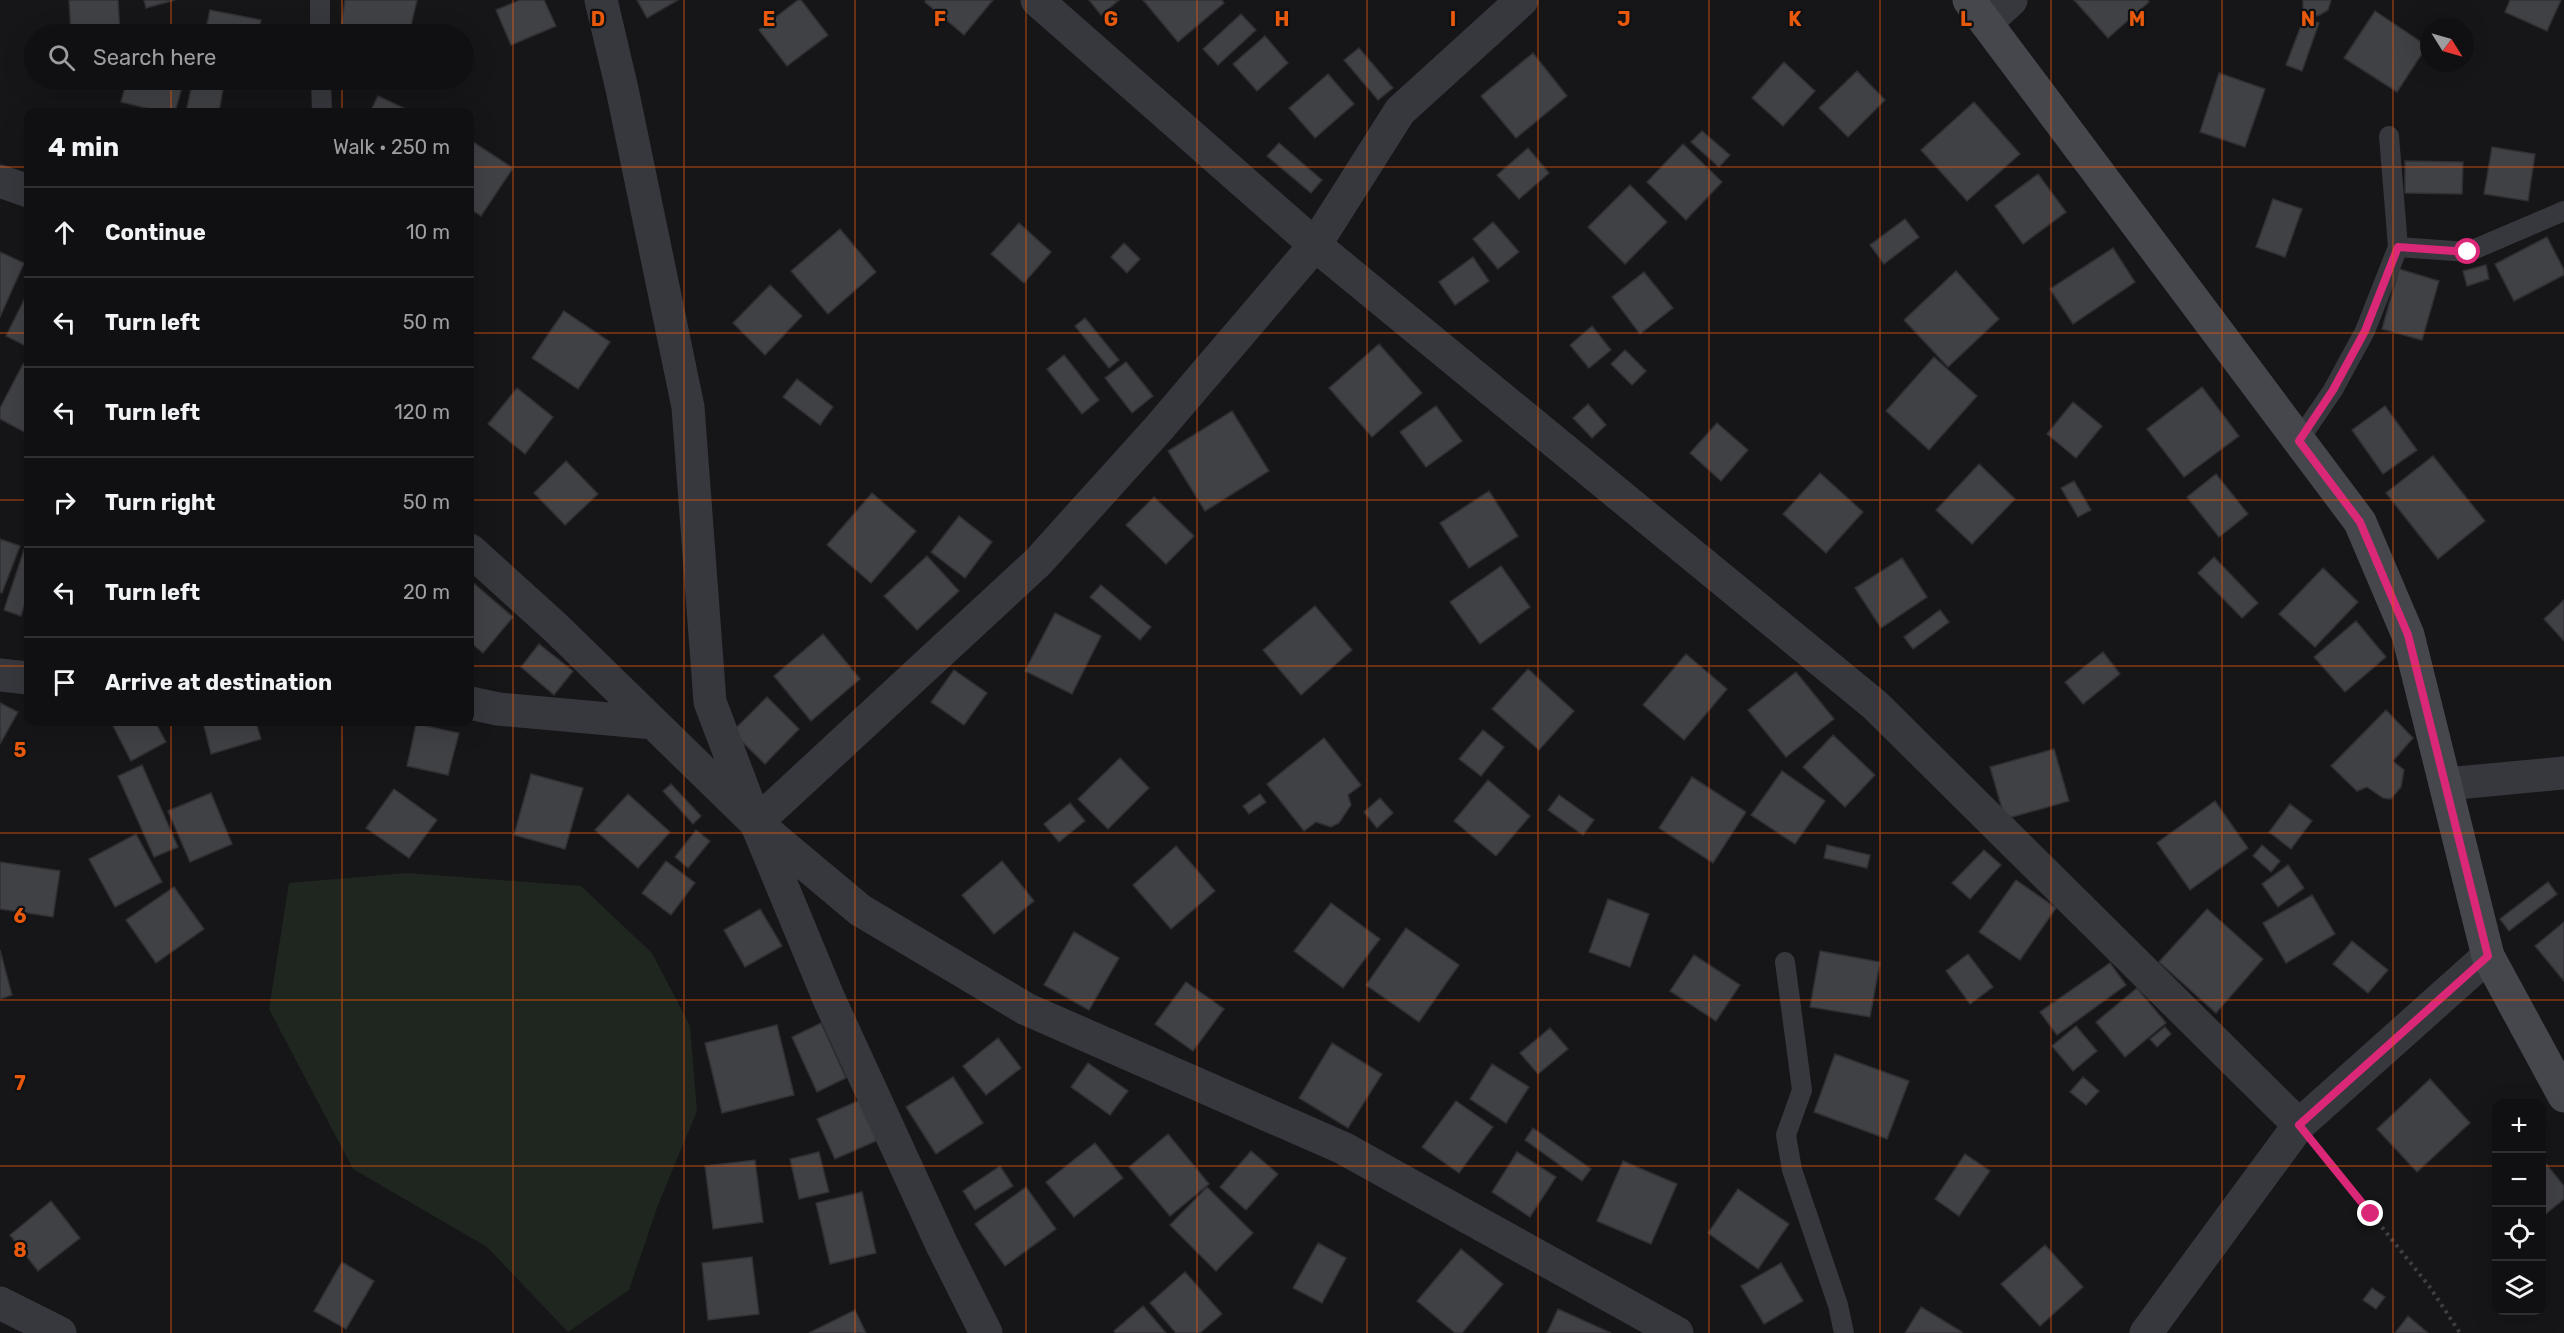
<!DOCTYPE html>
<meta charset="utf-8">
<style>
body{margin:0;font-family:Rubik,sans-serif;background:#19191b;color:#f1f3f6}
.controls{position:absolute;right:18px;bottom:18px;display:grid;overflow:hidden;border-radius:12px;box-shadow:0 6px 24px #0002}
.controls button{width:54px;height:54px;display:grid;place-items:center;padding:0;border:0;border-bottom:2px solid #303032;background:#101012;color:#f1f3f6;font:30px sans-serif}
.compass{position:absolute;left:2420px;top:18px;width:54px;height:54px;border-radius:50%;background:#101012;box-shadow:0 6px 24px #0002;rotate:127deg}
.stop{position:absolute;width:18px;height:18px;margin:-14px;border:4px solid #db2777;border-radius:50%;background:#fff}
.stop.end{background:#db2777;border-color:#fff;box-shadow:0 2px 6px #0008}
.list{margin:0;padding:0;list-style:none}
h2{display:flex;justify-content:space-between;align-items:center;height:78px;margin:0;padding:0 24px;font-size:26px}
h2 small{font-size:20px;font-weight:400;color:#9c9d9f}
.list li{display:grid;grid-template-columns:39px 1fr auto;gap:18px;align-items:center;box-sizing:border-box;height:90px;padding:0 24px;border-top:2px solid #303032}
.list b{display:block;font-size:22px;white-space:nowrap}
.list em{font-size:20px;font-style:normal;color:#9c9d9f}
.icon{flex:none;width:33px;height:33px;fill:none;stroke:currentColor;stroke-width:2;stroke-linecap:round;stroke-linejoin:round}
.map{position:relative;flex:none;width:2564px;height:1333px;overflow:hidden}
.search{position:absolute;background:#101012;box-shadow:0 6px 24px #0002;left:24px;top:24px;width:450px;height:66px;display:flex;align-items:center;gap:15px;box-sizing:border-box;padding:0 21px;border-radius:33px;color:#9c9d9f;font-size:22px}
.panel{position:absolute;background:#101012;box-shadow:0 6px 24px #0002;left:24px;top:108px;width:450px;height:618px;border-radius:12px}
.map>svg:first-child{display:block}
</style>
<div class="map">
<svg width="2564" height="1333" viewBox="0 0 2564 1333">
<rect width="100%" height="100%" fill="#161618"/>
<path fill="#1e261f" d="M 407,873 L 581,886 L 652,953 L 690,1026 L 697,1111 L 658,1205 L 629,1290 L 568,1332 L 487,1247 L 353,1169 L 269,1009 L 289,883 Z"/>
<path fill="#404145" stroke="#303034" stroke-width="1.5" d="M 69,0 L 118,0 L 120,34 L 71,34 Z
M 144,0 L 175,0 L 146,8 Z
M 345,0 L 417,0 L 409,34 L 340,34 Z
M 520,0 L 544,0 L 556,26 L 511,45 L 496,10 Z
M 637,0 L 678,0 L 647,18 Z
M 798,0 L 801,0 L 828,35 L 787,66 L 759,30 Z
M 926,0 L 993,0 L 964,35 L 925,2 Z
M 1089,0 L 1119,0 L 1101,15 Z
M 1143,0 L 1222,0 L 1224,3 L 1178,42 Z
M 2074,0 L 2147,0 L 2149,2 L 2108,38 Z
M 2303,0 L 2331,0 L 2328,10 L 2318,16 L 2307,13 L 2303,8 Z
M 2510,0 L 2561,0 L 2547,31 L 2505,12 Z
M 210,10 L 261,20 L 258,34 L 205,34 Z
M 2375,11 L 2427,46 L 2397,92 L 2344,58 Z
M 1241,14 L 1256,30 L 1218,65 L 1203,49 Z
M 2304,18 L 2319,23 L 2302,71 L 2286,65 Z
M 1265,36 L 1288,63 L 1257,91 L 1233,64 Z
M 1359,48 L 1393,88 L 1378,100 L 1344,60 Z
M 1533,53 L 1567,96 L 1516,138 L 1481,96 Z
M 1784,62 L 1815,91 L 1783,126 L 1752,98 Z
M 1857,71 L 1885,100 L 1848,137 L 1819,108 Z
M 2219,73 L 2265,89 L 2245,147 L 2200,132 Z
M 1328,74 L 1354,104 L 1315,138 L 1289,108 Z
M 127,80 L 184,80 L 175,112 L 162,112 L 121,102 Z
M 192,84 L 223,89 L 219,112 L 186,112 Z
M 378,96 L 412,112 L 370,112 Z
M 1974,102 L 2020,154 L 1967,201 L 1921,150 Z
M 1702,131 L 1730,155 L 1719,167 L 1691,142 Z
M 470,140 L 513,168 L 481,216 L 470,209 Z
M 1279,143 L 1322,180 L 1311,193 L 1267,156 Z
M 1683,144 L 1722,182 L 1686,220 L 1647,182 Z
M 2492,147 L 2535,154 L 2528,201 L 2484,194 Z
M 1528,148 L 1549,173 L 1519,199 L 1497,175 Z
M 2405,161 L 2463,162 L 2462,194 L 2405,193 Z
M 2038,174 L 2066,212 L 2023,244 L 1995,206 Z
M 1630,185 L 1667,222 L 1625,264 L 1588,227 Z
M 2273,199 L 2302,209 L 2285,257 L 2256,247 Z
M 1905,219 L 1919,237 L 1884,264 L 1870,245 Z
M 1493,222 L 1519,252 L 1498,269 L 1473,239 Z
M 1019,223 L 1051,252 L 1024,283 L 991,254 Z
M 840,229 L 876,272 L 828,314 L 791,271 Z
M 2547,237 L 2564,270 L 2564,275 L 2514,301 L 2495,264 Z
M 1124,243 L 1140,259 L 1127,273 L 1111,257 Z
M 2113,248 L 2135,282 L 2073,324 L 2050,289 Z
M 0,252 L 24,263 L 0,317 Z
M 1473,257 L 1489,281 L 1455,305 L 1439,282 Z
M 2486,265 L 2489,279 L 2467,286 L 2463,271 Z
M 2399,269 L 2439,281 L 2422,340 L 2382,329 Z
M 1956,271 L 1999,319 L 1948,367 L 1904,320 Z
M 1644,272 L 1673,308 L 1640,334 L 1612,297 Z
M 770,285 L 802,316 L 765,355 L 733,323 Z
M 28,292 L 28,347 L 6,336 Z
M 564,311 L 610,342 L 578,389 L 532,358 Z
M 1085,318 L 1119,360 L 1109,368 L 1075,326 Z
M 1592,326 L 1611,350 L 1589,368 L 1570,345 Z
M 1379,344 L 1422,393 L 1372,437 L 1329,388 Z
M 1625,350 L 1646,371 L 1632,385 L 1611,364 Z
M 1064,355 L 1099,400 L 1082,414 L 1047,369 Z
M 1934,357 L 1977,396 L 1929,450 L 1886,411 Z
M 1126,362 L 1153,396 L 1132,413 L 1105,378 Z
M 23,364 L 28,367 L 28,434 L 0,419 L 0,408 Z
M 797,379 L 833,407 L 820,425 L 783,397 Z
M 2202,387 L 2239,436 L 2184,477 L 2147,429 Z
M 517,388 L 553,417 L 525,454 L 488,424 Z
M 2073,402 L 2102,426 L 2076,458 L 2047,434 Z
M 1588,404 L 1606,425 L 1592,438 L 1573,418 Z
M 1436,406 L 1462,441 L 1426,467 L 1400,432 Z
M 2385,406 L 2417,450 L 2383,474 L 2352,430 Z
M 1232,411 L 1269,471 L 1205,511 L 1168,451 Z
M 1717,423 L 1748,450 L 1721,481 L 1690,453 Z
M 2433,456 L 2485,521 L 2438,559 L 2386,493 Z
M 566,461 L 598,494 L 565,525 L 534,493 Z
M 1979,464 L 2015,499 L 1972,544 L 1936,510 Z
M 1820,473 L 1863,512 L 1826,553 L 1783,514 Z
M 2216,474 L 2248,514 L 2219,537 L 2187,497 Z
M 2074,481 L 2091,510 L 2078,517 L 2061,488 Z
M 1489,491 L 1518,536 L 1469,568 L 1440,523 Z
M 872,493 L 916,531 L 871,583 L 827,545 Z
M 1154,497 L 1194,536 L 1166,564 L 1126,525 Z
M 959,516 L 992,542 L 965,578 L 931,552 Z
M 0,539 L 20,546 L 2,593 L 0,592 Z
M 24,550 L 28,552 L 28,593 L 21,616 L 4,610 Z
M 927,556 L 959,591 L 917,630 L 884,596 Z
M 2214,557 L 2258,603 L 2242,618 L 2198,573 Z
M 1902,558 L 1927,597 L 1881,628 L 1855,588 Z
M 1501,566 L 1530,607 L 1480,644 L 1450,602 Z
M 2323,568 L 2358,602 L 2315,647 L 2279,614 Z
M 470,580 L 513,617 L 483,653 L 470,642 Z
M 1101,585 L 1151,627 L 1140,640 L 1090,597 Z
M 2564,600 L 2564,641 L 2544,619 Z
M 1315,606 L 1352,650 L 1301,695 L 1263,650 Z
M 1940,610 L 1949,622 L 1913,649 L 1904,637 Z
M 1055,613 L 1101,636 L 1072,694 L 1025,671 Z
M 2356,621 L 2386,657 L 2345,692 L 2314,657 Z
M 823,634 L 860,679 L 811,721 L 774,676 Z
M 539,644 L 573,671 L 554,695 L 521,667 Z
M 2103,652 L 2120,674 L 2083,704 L 2065,682 Z
M 1686,654 L 1727,689 L 1684,740 L 1643,705 Z
M 1528,669 L 1574,711 L 1539,750 L 1492,709 Z
M 954,670 L 987,693 L 964,725 L 931,702 Z
M 1796,672 L 1834,719 L 1786,757 L 1748,710 Z
M 767,697 L 799,729 L 765,764 L 732,732 Z
M 0,703 L 18,712 L 0,744 Z
M 2386,710 L 2413,738 L 2393,761 L 2404,770 L 2401,787 L 2391,799 L 2383,798 L 2367,787 L 2357,791 L 2331,766 Z
M 123,722 L 155,722 L 166,742 L 131,761 L 113,726 Z
M 203,722 L 256,722 L 261,739 L 211,754 Z
M 416,724 L 459,733 L 448,775 L 407,766 Z
M 1483,730 L 1504,747 L 1481,776 L 1459,759 Z
M 1833,735 L 1875,775 L 1845,807 L 1803,767 Z
M 1324,738 L 1361,785 L 1348,795 L 1351,805 L 1339,823 L 1331,827 L 1316,822 L 1304,831 L 1267,784 Z
M 2054,749 L 2069,801 L 2005,819 L 1990,767 Z
M 1120,758 L 1149,788 L 1108,829 L 1078,799 Z
M 142,765 L 178,847 L 154,857 L 118,776 Z
M 1782,771 L 1825,801 L 1795,844 L 1751,815 Z
M 531,774 L 583,788 L 565,849 L 514,835 Z
M 1692,777 L 1746,812 L 1713,863 L 1659,828 Z
M 1488,780 L 1530,816 L 1496,856 L 1454,821 Z
M 671,784 L 701,816 L 693,824 L 663,791 Z
M 394,789 L 437,820 L 409,858 L 366,828 Z
M 211,793 L 232,844 L 190,862 L 168,811 Z
M 628,794 L 670,832 L 638,868 L 595,830 Z
M 1260,794 L 1266,802 L 1249,814 L 1243,806 Z
M 1559,795 L 1594,820 L 1583,835 L 1548,810 Z
M 1380,798 L 1393,813 L 1377,828 L 1364,812 Z
M 2215,801 L 2248,848 L 2190,890 L 2157,843 Z
M 1070,803 L 1085,821 L 1059,842 L 1044,824 Z
M 2290,804 L 2312,821 L 2291,849 L 2269,832 Z
M 696,830 L 710,841 L 688,868 L 675,857 Z
M 136,834 L 162,882 L 115,907 L 89,859 Z
M 1827,845 L 1870,855 L 1867,868 L 1824,858 Z
M 2262,845 L 2280,861 L 2271,872 L 2253,856 Z
M 1176,846 L 1215,891 L 1171,929 L 1133,885 Z
M 1984,850 L 2001,865 L 1970,899 L 1952,883 Z
M 666,861 L 695,883 L 671,915 L 642,893 Z
M 1002,861 L 1034,901 L 994,934 L 962,895 Z
M 0,862 L 60,871 L 53,917 L 0,909 Z
M 2288,865 L 2304,888 L 2278,907 L 2262,884 Z
M 2016,880 L 2056,908 L 2020,960 L 1979,932 Z
M 2548,882 L 2557,894 L 2509,931 L 2500,919 Z
M 174,887 L 204,929 L 156,963 L 126,920 Z
M 2312,895 L 2335,934 L 2286,963 L 2263,923 Z
M 1608,899 L 1649,914 L 1630,967 L 1589,952 Z
M 1331,903 L 1380,939 L 1343,988 L 1294,951 Z
M 760,909 L 782,946 L 745,967 L 724,930 Z
M 2207,909 L 2263,959 L 2216,1013 L 2159,962 Z
M 2564,922 L 2564,981 L 2535,946 Z
M 1406,928 L 1459,965 L 1419,1022 L 1366,985 Z
M 1074,932 L 1119,958 L 1089,1010 L 1044,985 Z
M 2352,941 L 2388,970 L 2368,993 L 2333,964 Z
M 0,950 L 12,995 L 0,999 Z
M 1820,951 L 1880,962 L 1870,1017 L 1810,1007 Z
M 1968,954 L 1993,987 L 1970,1004 L 1946,971 Z
M 1694,955 L 1740,985 L 1716,1021 L 1670,991 Z
M 2110,963 L 2126,985 L 2057,1035 L 2040,1012 Z
M 1186,982 L 1224,1009 L 1193,1051 L 1155,1024 Z
M 2137,988 L 2166,1023 L 2125,1057 L 2096,1022 Z
M 821,1023 L 846,1078 L 817,1092 L 792,1037 Z
M 777,1025 L 794,1095 L 722,1113 L 705,1043 Z
M 2076,1026 L 2097,1051 L 2073,1071 L 2052,1046 Z
M 2165,1027 L 2171,1034 L 2157,1047 L 2150,1039 Z
M 1550,1028 L 1568,1049 L 1538,1074 L 1520,1053 Z
M 998,1038 L 1021,1068 L 986,1095 L 963,1066 Z
M 1332,1043 L 1382,1074 L 1348,1128 L 1299,1098 Z
M 1835,1054 L 1909,1081 L 1887,1139 L 1814,1112 Z
M 1088,1063 L 1128,1091 L 1110,1115 L 1071,1087 Z
M 1492,1064 L 1529,1087 L 1506,1123 L 1470,1099 Z
M 953,1077 L 983,1123 L 936,1154 L 906,1107 Z
M 2083,1077 L 2099,1091 L 2086,1105 L 2070,1092 Z
M 2430,1079 L 2470,1123 L 2417,1172 L 2377,1129 Z
M 860,1100 L 878,1140 L 835,1159 L 817,1119 Z
M 1456,1101 L 1493,1127 L 1459,1173 L 1422,1147 Z
M 1533,1128 L 1591,1169 L 1582,1181 L 1525,1140 Z
M 1168,1134 L 1209,1184 L 1170,1216 L 1129,1167 Z
M 1095,1143 L 1123,1178 L 1074,1217 L 1046,1182 Z
M 1251,1151 L 1278,1174 L 1246,1210 L 1220,1187 Z
M 819,1152 L 829,1192 L 799,1199 L 790,1159 Z
M 1517,1152 L 1556,1177 L 1530,1217 L 1492,1192 Z
M 1965,1154 L 1990,1171 L 1959,1216 L 1935,1199 Z
M 755,1160 L 763,1222 L 713,1229 L 705,1166 Z
M 2543,1160 L 2564,1186 L 2564,1199 L 2542,1217 Z
M 1623,1161 L 1677,1184 L 1651,1244 L 1597,1221 Z
M 1000,1166 L 1013,1186 L 975,1210 L 963,1191 Z
M 1026,1187 L 1056,1229 L 1005,1266 L 975,1224 Z
M 1207,1187 L 1253,1233 L 1216,1271 L 1170,1225 Z
M 1738,1189 L 1789,1224 L 1758,1269 L 1708,1233 Z
M 862,1192 L 876,1253 L 830,1264 L 816,1203 Z
M 51,1201 L 80,1238 L 38,1271 L 10,1235 Z
M 1318,1243 L 1346,1258 L 1322,1303 L 1293,1288 Z
M 2045,1245 L 2083,1287 L 2040,1326 L 2001,1284 Z
M 1461,1249 L 1503,1284 L 1462,1333 L 1455,1333 L 1417,1301 Z
M 752,1257 L 759,1314 L 708,1320 L 702,1263 Z
M 342,1262 L 374,1281 L 346,1329 L 314,1311 Z
M 1781,1263 L 1803,1301 L 1764,1324 L 1741,1286 Z
M 1185,1272 L 1222,1314 L 1200,1333 L 1176,1333 L 1150,1303 Z
M 2372,1288 L 2385,1297 L 2376,1309 L 2363,1300 Z
M 1143,1306 L 1166,1333 L 1115,1333 L 1114,1331 Z
M 1921,1307 L 1962,1332 L 1961,1333 L 1905,1333 Z
M 1558,1309 L 1611,1333 L 1547,1333 Z
M 855,1310 L 866,1333 L 809,1333 Z
M 2408,1316 L 2428,1333 L 2395,1333 Z"/>
<g fill="none" stroke-linecap="round" stroke-linejoin="round">
<path stroke="#3d3f44" stroke-width="4" stroke-dasharray="3 4.5" stroke-linecap="butt" d="M 2321,1151 L 2429,1286 L 2460,1333"/>
<path stroke="#37383d" stroke-width="20" d="M 320,0 L 320,34
M 321,80 L 322,112
M 2389,136 L 2398,247
M 2299,440 L 2333,390 L 2365,331 L 2398,247 L 2468,252 L 2564,211
M 1785,962 L 1802,1090 L 1786,1135 L 1792,1170 L 1838,1305 L 1844,1333"/>
<path stroke="#37383d" stroke-width="33" d="M 601,0 L 622,89 L 688,407 L 710,702 L 756,823 L 829,999 L 941,1243 L 986,1333
M 1037,0 L 1315,245 L 1875,705 L 2299,1125
M 1986,23 L 2011,0
M 0,181 L 28,191
M 470,550 L 555,627 L 756,823 L 860,910 L 1026,1009 L 1343,1148 L 1677,1333
M 0,675 L 28,678
M 470,703 L 498,709 L 653,723
M 2446,784 L 2564,773
M 756,823 L 1038,562 L 1159,428 L 1315,245 L 1400,111 L 1522,0
M 0,1303 L 60,1333
M 2146,1333 L 2299,1125 L 2488,956"/>
<path stroke="#45474d" stroke-width="33" d="M 1969,0 L 2360,522 L 2408,635 L 2488,956 L 2564,1096"/>
</g>
<g fill="none" stroke-linecap="round" stroke-linejoin="round">
<path stroke="#db2777" stroke-width="8" d="M 2371,1214 L 2299,1125 L 2488,956 L 2408,635 L 2360,522 L 2299,441 L 2333,390 L 2365,331 L 2398,247 L 2468,252"/>
</g>
<path fill="none" stroke="#e8590c" stroke-width="1.5" stroke-opacity="0.55" d="M 171,0 L 171,34M 342,0 L 342,34M 513,0 L 513,1333M 684,0 L 684,1333M 855,0 L 855,1333M 1026,0 L 1026,1333M 1197,0 L 1197,1333M 1367,0 L 1367,1333M 1538,0 L 1538,1333M 1709,0 L 1709,1333M 1880,0 L 1880,1333M 2051,0 L 2051,1333M 2222,0 L 2222,1333M 2393,0 L 2393,1333M 171,80 L 171,112M 342,80 L 342,112M 0,167 L 28,167M 470,167 L 2564,167M 0,333 L 28,333M 470,333 L 2564,333M 0,500 L 28,500M 470,500 L 2564,500M 0,666 L 28,666M 470,666 L 2564,666M 171,722 L 171,1333M 342,722 L 342,1333M 0,833 L 2564,833M 0,1000 L 2564,1000M 0,1166 L 2496,1166M 2542,1166 L 2564,1166"/>
<g font-size="20" text-anchor="middle" font-weight="bold" fill="#e8590c" stroke="#111113" stroke-width="4.5" stroke-linejoin="round" paint-order="stroke">
<text x="598" y="26">D</text>
<text x="769" y="26">E</text>
<text x="940" y="26">F</text>
<text x="1111" y="26">G</text>
<text x="1282" y="26">H</text>
<text x="1453" y="26">I</text>
<text x="1624" y="26">J</text>
<text x="1795" y="26">K</text>
<text x="1966" y="26">L</text>
<text x="2137" y="26">M</text>
<text x="2308" y="26">N</text>
<text x="20" y="757">5</text>
<text x="20" y="923">6</text>
<text x="20" y="1090">7</text>
<text x="20" y="1257">8</text>
</g>
</svg>
<div class="controls">
<button>+</button>
<button>−</button>
<button><svg class="icon" aria-label="locate" viewBox="0 0 24 24"><circle cx="12" cy="12" r="6"/><path d="M12 2v4M12 18v4M2 12h4M18 12h4"/></svg></button>
<button><svg class="icon" aria-label="layers" viewBox="0 0 24 24"><path d="M12 4l9 5-9 5-9-5zM3 14l9 5 9-5"/></svg></button>
</div>
<svg class="compass" viewBox="-18 -18 36 36"><path d="M0-13l5 13h-10z" fill="#e53935"/><path d="M0 13l5-13h-10z" fill="#9c9d9f"/></svg>
<div class="stop" style="left:2468px;top:252px"></div>
<div class="stop end" style="left:2371px;top:1214px"></div>
<div class="search"><svg class="icon" aria-label="search" viewBox="0 0 24 24"><circle cx="10" cy="10" r="6"/><path d="M15 15l6 6"/></svg>Search here</div>
<section class="panel">
<h2>4 min<small>Walk · 250 m</small></h2>
<ul class="list">
<li><svg class="icon" aria-label="ahead" viewBox="0 0 24 24"><path d="M12 20V5M6 11l6-6 6 6"/></svg><div><b>Continue</b></div><em>10 m</em></li>
<li><svg class="icon" aria-label="left" viewBox="0 0 24 24"><path d="M17 20v-9H6M10 6l-5 5 5 5"/></svg><div><b>Turn left</b></div><em>50 m</em></li>
<li><svg class="icon" aria-label="left" viewBox="0 0 24 24"><path d="M17 20v-9H6M10 6l-5 5 5 5"/></svg><div><b>Turn left</b></div><em>120 m</em></li>
<li><svg class="icon" aria-label="right" viewBox="0 0 24 24"><path d="M7 20v-9h11M14 6l5 5-5 5"/></svg><div><b>Turn right</b></div><em>50 m</em></li>
<li><svg class="icon" aria-label="left" viewBox="0 0 24 24"><path d="M17 20v-9H6M10 6l-5 5 5 5"/></svg><div><b>Turn left</b></div><em>20 m</em></li>
<li><svg class="icon" aria-label="arrive" viewBox="0 0 24 24"><path d="M6 21V4h12l-3 4 3 4H6"/></svg><div><b>Arrive at destination</b></div></li>
</ul>
</section>
</div>
